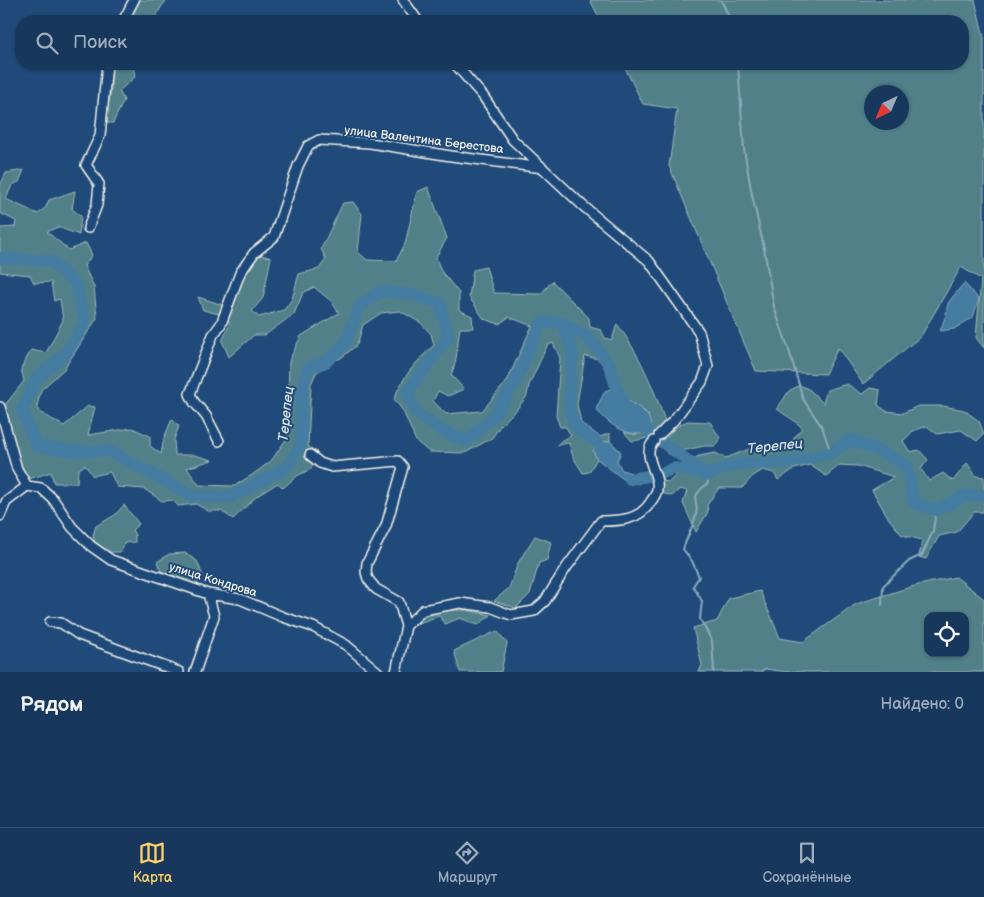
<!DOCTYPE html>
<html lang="ru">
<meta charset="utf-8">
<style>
body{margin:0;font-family:"Balsamiq Sans",sans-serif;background:#203f62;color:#f1f3f6}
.controls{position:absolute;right:15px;bottom:15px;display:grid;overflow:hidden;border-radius:10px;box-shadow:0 1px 4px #0004}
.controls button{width:45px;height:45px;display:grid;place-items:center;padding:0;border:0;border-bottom:1px solid #365272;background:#17385c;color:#f1f3f6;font:25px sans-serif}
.compass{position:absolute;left:864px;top:85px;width:45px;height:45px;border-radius:50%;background:#17385c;box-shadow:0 1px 4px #0004;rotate:224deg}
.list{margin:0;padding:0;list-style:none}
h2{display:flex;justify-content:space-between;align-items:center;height:65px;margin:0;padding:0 20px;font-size:21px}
h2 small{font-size:16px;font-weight:400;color:#9eacbb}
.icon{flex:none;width:28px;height:28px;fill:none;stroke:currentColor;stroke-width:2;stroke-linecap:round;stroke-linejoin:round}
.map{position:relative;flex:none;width:984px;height:672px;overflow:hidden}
.search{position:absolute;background:#17385c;box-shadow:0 1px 4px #0004;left:15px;right:15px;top:15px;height:55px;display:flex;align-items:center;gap:12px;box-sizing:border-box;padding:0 18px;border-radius:20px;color:#9eacbb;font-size:19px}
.sheet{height:155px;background:#17385c}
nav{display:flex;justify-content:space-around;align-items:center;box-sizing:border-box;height:70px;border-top:1px solid #365272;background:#17385c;font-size:14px;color:#9eacbb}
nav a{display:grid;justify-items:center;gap:2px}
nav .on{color:#ffd166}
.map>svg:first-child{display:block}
</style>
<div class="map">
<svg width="984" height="672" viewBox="0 0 984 672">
<rect width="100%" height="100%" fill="#1f4a7a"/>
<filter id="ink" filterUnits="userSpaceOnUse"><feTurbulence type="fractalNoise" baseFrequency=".02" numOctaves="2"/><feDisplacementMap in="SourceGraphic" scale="10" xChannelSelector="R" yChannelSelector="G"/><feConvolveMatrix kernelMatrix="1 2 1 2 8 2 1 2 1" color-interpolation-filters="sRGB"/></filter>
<g filter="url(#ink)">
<path fill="#518089" stroke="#a2b8b8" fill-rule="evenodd" d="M 138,0 L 167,0 L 161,7 L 154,21 L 126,21 Z
M 590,0 L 975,0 L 984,38 L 984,348 L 976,338 L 981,279 L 961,267 L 921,336 L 863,384 L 838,348 L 825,374 L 756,371 L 669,166 L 677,109 L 643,104 L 623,64 L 963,64 L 963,21 L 601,21 ZM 872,92 L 902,92 L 902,122 L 872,122 Z
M 114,64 L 133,64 L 135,77 L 119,91 L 124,100 L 113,123 L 105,123 L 111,90 L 111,65 Z
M 24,170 L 19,182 L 12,185 L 6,199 L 38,214 L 46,207 L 49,200 L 75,191 L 72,209 L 81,216 L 79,235 L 58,227 L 47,232 L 69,250 L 86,243 L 92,255 L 84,266 L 94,287 L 97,318 L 64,369 L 41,390 L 37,406 L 41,413 L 64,426 L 88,406 L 95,407 L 88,435 L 132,428 L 150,436 L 150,446 L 161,454 L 164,438 L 172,419 L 179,426 L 174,440 L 175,455 L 195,455 L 212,460 L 187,468 L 199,485 L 234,486 L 252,475 L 271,461 L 287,438 L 289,361 L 301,336 L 339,313 L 331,301 L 314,287 L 303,293 L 294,314 L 265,335 L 254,335 L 229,357 L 222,341 L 230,324 L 223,315 L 203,310 L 198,297 L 226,306 L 248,265 L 259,255 L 271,257 L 263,298 L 252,311 L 259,317 L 284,310 L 292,299 L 299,274 L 319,269 L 326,259 L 321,249 L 343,203 L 353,202 L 362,214 L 358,252 L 367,260 L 396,261 L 405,244 L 417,192 L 428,187 L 447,238 L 436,257 L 441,271 L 459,293 L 459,310 L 472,316 L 473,328 L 460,328 C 457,345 458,359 451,375 L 464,389 L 448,396 L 438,391 L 433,401 L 446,414 L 482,411 L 507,381 L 532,326 L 509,317 L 499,324 L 484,319 L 469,297 L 473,270 L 486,267 L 494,293 L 541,294 L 552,281 L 589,318 L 590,327 L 601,330 L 605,338 L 612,340 L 617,324 C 639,353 653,386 665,421 C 653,437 652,438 632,441 L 624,432 L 636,435 L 649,416 L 643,410 L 629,402 L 624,391 L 611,383 L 603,365 L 598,359 L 585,356 L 577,404 L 581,423 L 600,437 L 610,433 L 610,441 L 598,443 L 593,451 L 597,459 L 589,472 L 583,473 L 573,457 L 569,443 L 557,445 L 562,440 L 571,436 L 566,427 L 560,427 L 556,416 L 560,358 L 553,343 L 547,346 L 529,385 L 527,396 L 517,409 L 500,426 L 492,438 L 465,453 L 429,452 L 416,441 L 403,411 L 394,399 C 402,377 417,361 434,345 L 431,334 L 421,323 L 400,311 L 381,313 L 363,325 L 357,345 L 341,358 L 331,362 L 316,373 L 311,384 L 308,446 L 317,452 L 311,469 L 297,476 L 283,488 L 278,483 L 257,496 L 233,519 L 221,511 L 208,511 L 196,504 L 178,506 L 173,500 L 162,501 L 144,489 L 117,487 L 110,472 L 93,476 L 85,465 L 78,470 L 77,483 L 54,483 L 51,472 L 29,479 L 19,462 L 5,405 L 24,381 L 21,369 L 31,350 L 46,353 L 63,320 L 60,299 L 54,301 L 51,282 L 34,283 L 30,275 L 0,272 L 0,228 L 15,227 L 16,221 L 0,213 L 0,186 L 6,173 Z
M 847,384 L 862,394 L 870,388 L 880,390 L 878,405 L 886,411 L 903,413 L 918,406 L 943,406 L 964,410 L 979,421 L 984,434 L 977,441 L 961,430 L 937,434 L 927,426 L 913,431 L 903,441 L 910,452 L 919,450 L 928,460 L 921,469 L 929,481 L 943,473 L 953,481 L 967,463 L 976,476 L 984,477 L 984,512 L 974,512 L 957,532 L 939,536 L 926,559 L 919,557 L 922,540 L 902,535 L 889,519 L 872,490 L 894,477 L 858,466 L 840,465 L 826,476 L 810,465 L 794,469 L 778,480 L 774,473 L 763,470 L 753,476 L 742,488 L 719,488 L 707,505 L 708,512 L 696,532 L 683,503 L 687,491 L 680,489 L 672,496 L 661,493 L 662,481 L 669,482 L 676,475 L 681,464 L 699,456 L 715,453 L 726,458 L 752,448 L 765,455 L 789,445 L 802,428 C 794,419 786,416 777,409 L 789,391 L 800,385 L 810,390 L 823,403 L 827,390 Z
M 687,421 L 710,422 L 720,438 L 715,446 L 704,446 L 668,454 L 661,447 C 668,434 674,427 687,421 Z
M 124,505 L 139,524 L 132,530 L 135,535 L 135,542 L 125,543 L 120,552 L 105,552 L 95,544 L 93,535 L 96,526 L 115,515 Z
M 535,536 L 551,542 L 547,560 L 539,563 L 530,594 L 516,608 L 494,601 L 509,588 L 518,563 Z
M 185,553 L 197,561 L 203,576 L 196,585 L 161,571 L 157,562 L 169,554 Z
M 956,577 L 984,599 L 984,672 L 788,672 L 765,669 L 761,672 L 699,672 L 702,665 L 693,628 L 717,621 L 729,598 L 760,591 L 780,638 L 803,642 L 856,604 L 914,586 ZM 928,616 L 965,616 L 965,653 L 928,653 Z
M 445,610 L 466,610 L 491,615 L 478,625 L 460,618 L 445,624 L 439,616 L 417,624 L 424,616 Z
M 497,631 L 507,643 L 501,672 L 460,672 L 454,651 Z"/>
<path fill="#457ca1" stroke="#8babbd" d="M 964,283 L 979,299 L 973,317 L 954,329 L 940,331 L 945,318 L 948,303 Z
M 616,387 C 628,392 623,394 629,401 C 631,403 634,404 637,406 C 647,413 653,420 650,433 C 627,437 610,426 596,409 L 605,391 Z
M 610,441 L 621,452 L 617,461 L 622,470 L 646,478 L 638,484 L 626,481 L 614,472 L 597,459 L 593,451 L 598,443 Z"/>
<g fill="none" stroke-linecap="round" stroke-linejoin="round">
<path stroke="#8babbd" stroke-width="2" d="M 721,0 L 731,21
M 738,64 L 744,149 L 752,195 L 764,248 L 774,307 L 789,350 L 803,399 L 822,427 L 831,453
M 707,475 L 708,483 C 685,502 702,500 695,518 C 692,528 687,538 683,549 L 692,561 L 699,577 L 693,586 L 702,601 L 700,619 L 712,641 L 714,672
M 882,605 L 883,586 L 909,561 L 922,555 L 933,531 L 936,510"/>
<path stroke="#457ca1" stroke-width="12" d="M 0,258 L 51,261 L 76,285 L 85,323 L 67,352 L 36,379 L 22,410 L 36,446 L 73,451 L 110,451 L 192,496 L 231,497 L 286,468 L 301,445 L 302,390 L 308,368 L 326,362 L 345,344 L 359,307 L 381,291 L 412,295 L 440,303 L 449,336 L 407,393 L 416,413 L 442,431 L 467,441 L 496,413 L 514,384 L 541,323 L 562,322 L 590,339 L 610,366 L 616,387 L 623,401
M 562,322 L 572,349 L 569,409 L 576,427 L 598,443 L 607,457
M 638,421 L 650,433 L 707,475 L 736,464 L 788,463 L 831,453 L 850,440 L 878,450 L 907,466 L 914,503 L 936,510 L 965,496 L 984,495
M 630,479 L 660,474 L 675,468 L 703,474"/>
<defs>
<path id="minor" d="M 403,0 L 418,21
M 123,21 L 134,0
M 455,64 L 483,96 L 513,140 L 582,205 L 649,261 L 699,332 L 708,366 L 702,382 L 674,420 L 659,435
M 88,228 L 97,205 L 99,184 L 86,165 L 100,136 L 107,64
M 0,407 L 17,469 L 27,486
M 219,441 L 206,416 L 194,402 L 190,394 L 213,335 L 221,324 L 240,273 L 254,253 L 274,237 L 298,166 L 308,146 L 319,140 L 370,143 L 451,156 L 543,168
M 310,455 L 320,463 L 332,467 L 398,461 L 403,467 L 386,526 L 367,563 L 366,572 L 368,579 L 376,589 L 399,602 L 406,626
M 27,486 L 41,488 L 53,499 L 72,527 L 91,546 L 111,560 L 208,594 L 240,599 L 283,617 L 313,627 L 346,645 L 378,672
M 0,516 L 6,502 L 27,486
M 50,622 L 61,623 L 79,635 L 179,672
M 195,672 L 214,616 L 208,594
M 396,672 L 406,626 L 423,610 L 460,603 L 490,607 L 511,615 L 534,611 L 545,601 L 566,568 L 601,521 C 620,521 639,520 650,503 C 652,500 655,496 656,493 C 663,476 639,456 654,441"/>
</defs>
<use href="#minor" stroke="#f4f1e8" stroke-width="12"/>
<use href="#minor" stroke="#1f4a7a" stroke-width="9"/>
</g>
</g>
<g text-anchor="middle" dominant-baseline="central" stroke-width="4" stroke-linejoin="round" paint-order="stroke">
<g font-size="12" fill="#f4f1e8" stroke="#1f4a7a">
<text transform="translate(424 140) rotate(7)">улица Валентина Берестова</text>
<text transform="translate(213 580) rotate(17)">улица Кондрова</text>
</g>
<g font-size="14" font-style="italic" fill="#dadfdd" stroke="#1f4a7a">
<text transform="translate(286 414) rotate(-84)">Терепец</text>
<text transform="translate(775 446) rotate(-6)">Терепец</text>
</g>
</g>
</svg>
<div class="controls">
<button><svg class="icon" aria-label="locate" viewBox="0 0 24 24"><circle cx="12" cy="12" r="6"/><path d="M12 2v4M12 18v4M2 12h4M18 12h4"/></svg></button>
</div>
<svg class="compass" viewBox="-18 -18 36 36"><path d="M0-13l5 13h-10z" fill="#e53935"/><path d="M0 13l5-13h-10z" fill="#9eacbb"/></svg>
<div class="search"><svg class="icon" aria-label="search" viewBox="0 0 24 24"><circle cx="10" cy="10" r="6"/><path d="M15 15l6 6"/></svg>Поиск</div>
</div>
<section class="sheet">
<h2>Рядом<small>Найдено: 0</small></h2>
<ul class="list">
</ul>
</section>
<nav>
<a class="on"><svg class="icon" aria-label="map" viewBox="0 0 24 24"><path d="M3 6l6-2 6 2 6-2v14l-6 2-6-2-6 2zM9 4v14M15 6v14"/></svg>Карта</a>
<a><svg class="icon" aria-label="directions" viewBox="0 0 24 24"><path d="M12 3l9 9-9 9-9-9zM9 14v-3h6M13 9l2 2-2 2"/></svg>Маршрут</a>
<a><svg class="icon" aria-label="saved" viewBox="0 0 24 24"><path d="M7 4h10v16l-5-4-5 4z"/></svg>Сохранённые</a>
</nav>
